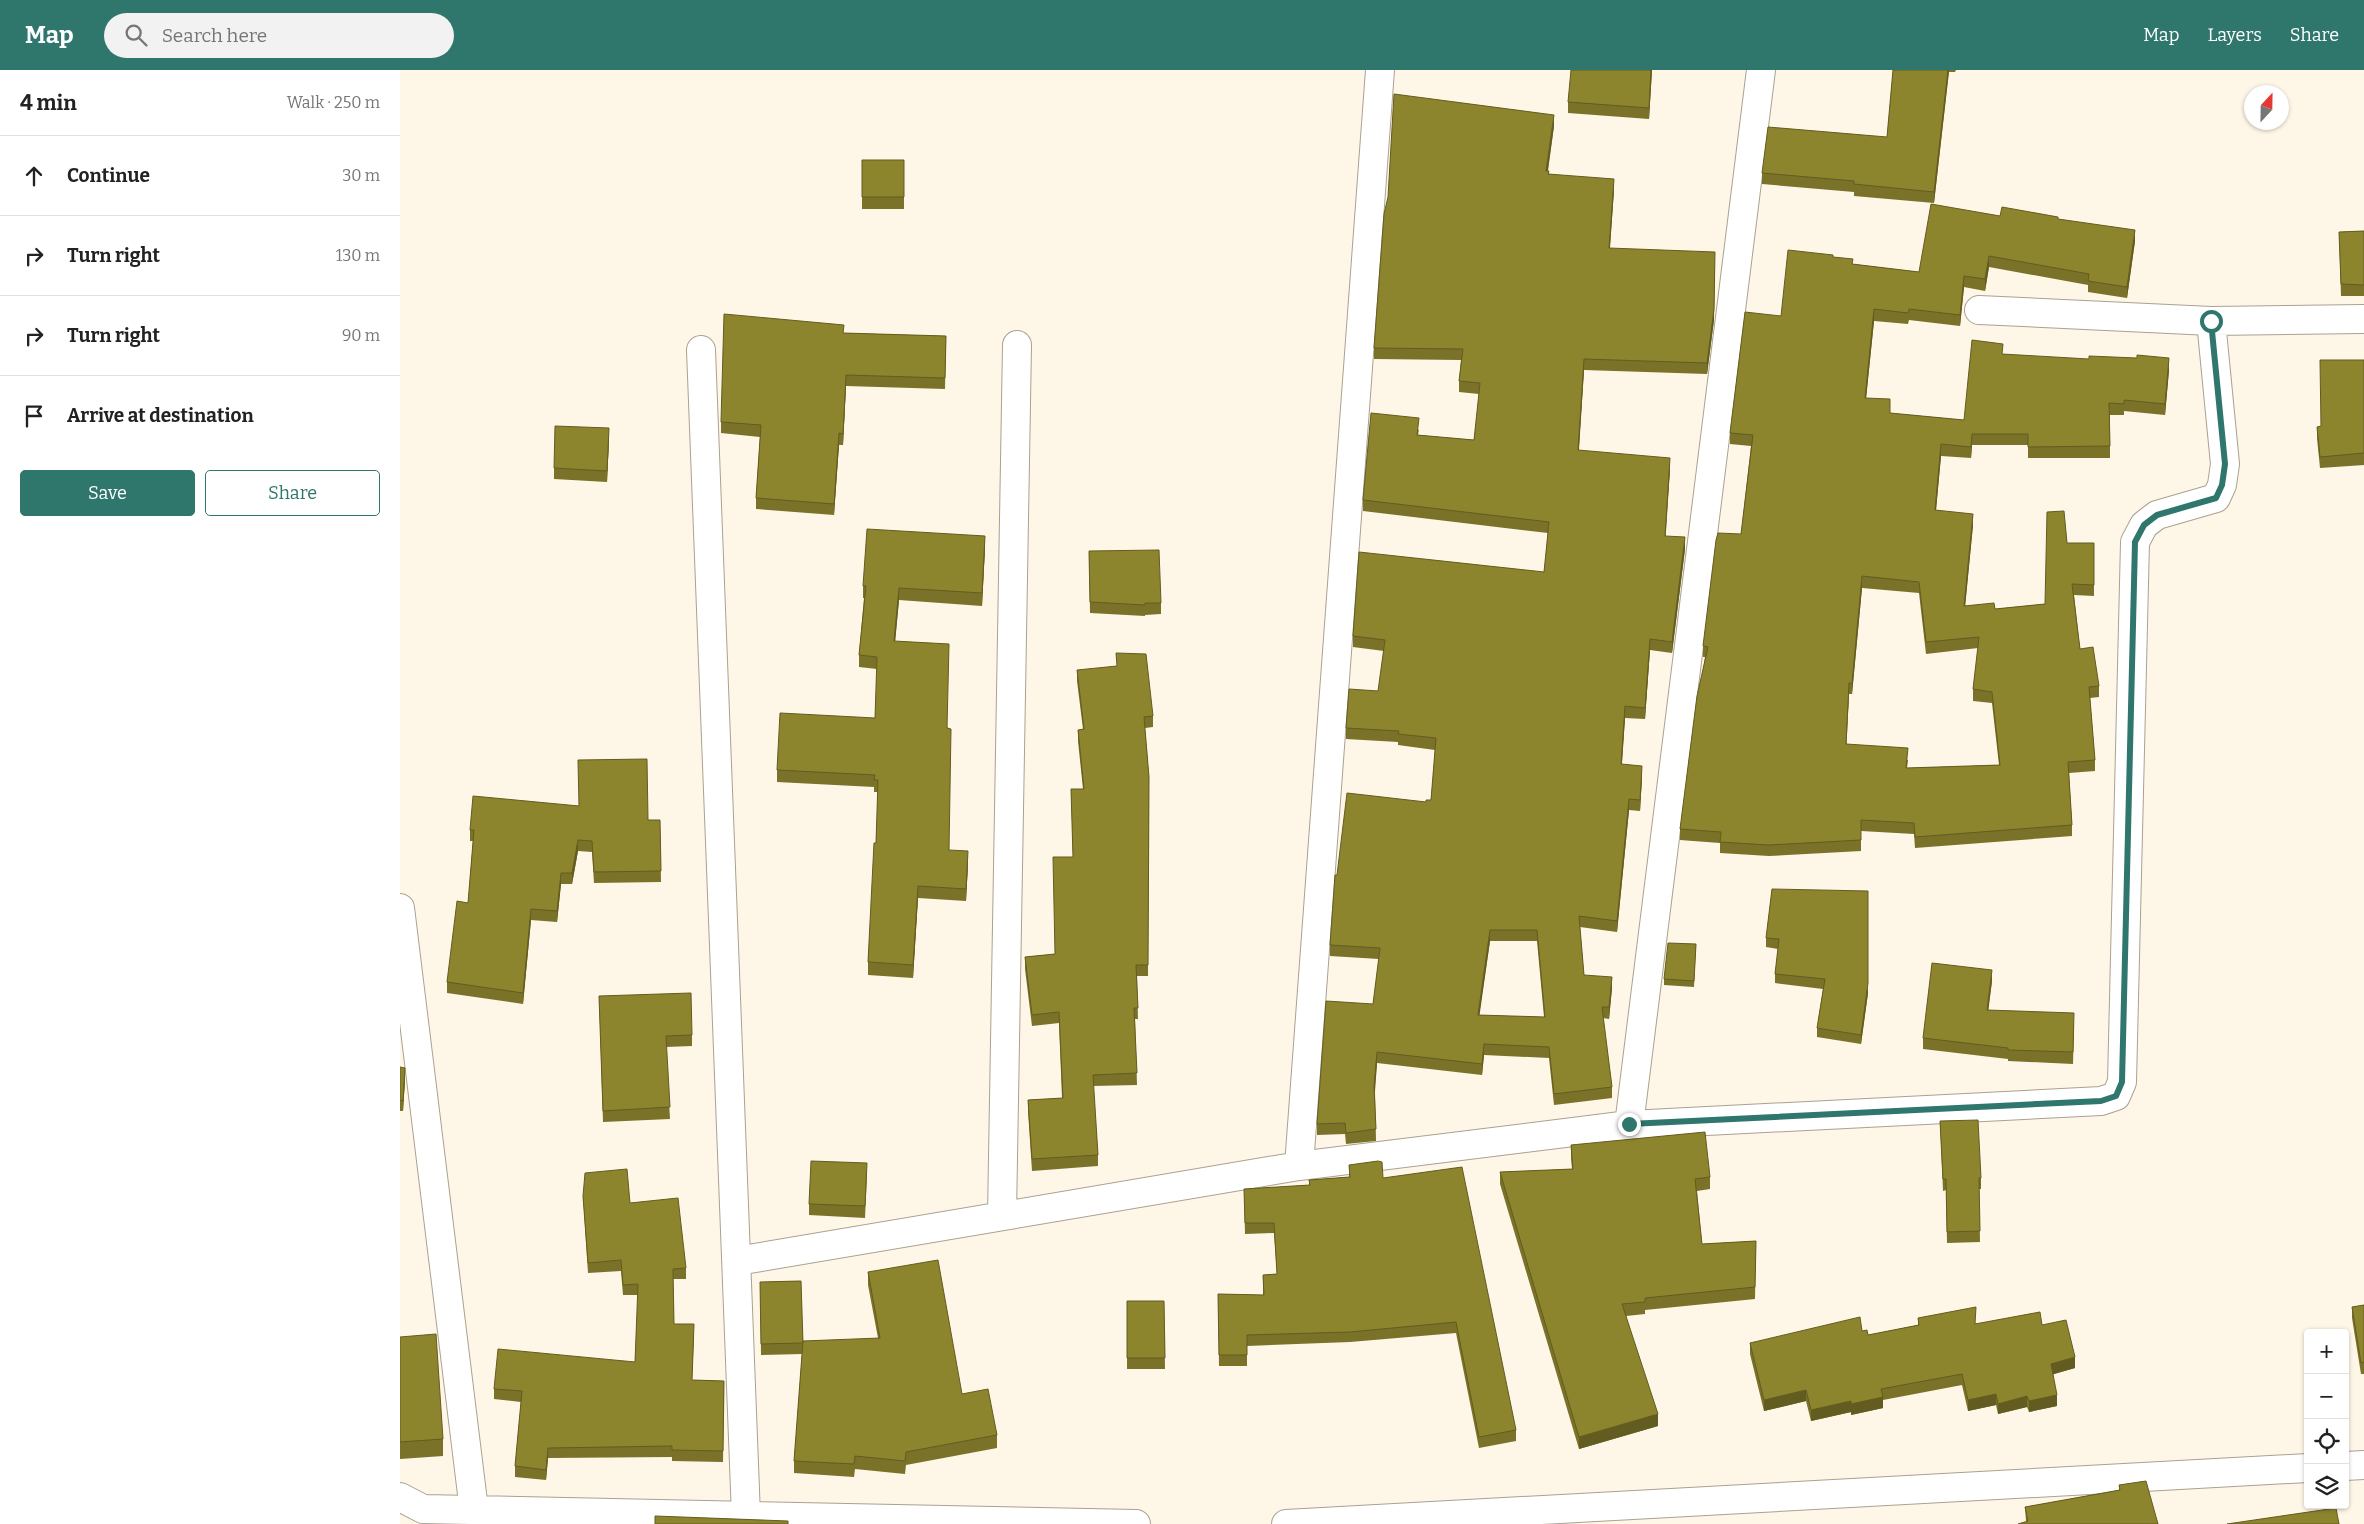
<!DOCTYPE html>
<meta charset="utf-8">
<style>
body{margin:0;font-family:Bitter,serif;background:#f2f2f2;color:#222}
.controls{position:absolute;right:15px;bottom:15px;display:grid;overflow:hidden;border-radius:5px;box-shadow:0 1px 4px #0004}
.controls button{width:45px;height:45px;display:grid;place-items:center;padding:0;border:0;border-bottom:1px solid #e0e0e0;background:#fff;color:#222;font:25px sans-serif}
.compass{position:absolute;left:1844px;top:15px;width:45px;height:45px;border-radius:50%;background:#fff;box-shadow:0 1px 4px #0004;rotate:22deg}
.stop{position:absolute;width:15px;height:15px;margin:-11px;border:4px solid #2f766c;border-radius:50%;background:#fff}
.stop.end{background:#2f766c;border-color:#fff;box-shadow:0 1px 5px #0008}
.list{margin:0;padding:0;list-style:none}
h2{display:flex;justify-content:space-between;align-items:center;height:65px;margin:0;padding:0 20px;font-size:21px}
h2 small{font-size:16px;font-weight:400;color:#767676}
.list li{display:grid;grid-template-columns:32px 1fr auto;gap:15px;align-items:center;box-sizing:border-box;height:80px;padding:0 20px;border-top:1px solid #e0e0e0}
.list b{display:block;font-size:19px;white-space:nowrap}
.list em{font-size:16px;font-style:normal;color:#767676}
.actions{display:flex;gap:10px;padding:15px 20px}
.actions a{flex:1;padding:11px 0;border:1px solid #2f766c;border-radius:5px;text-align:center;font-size:18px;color:#2f766c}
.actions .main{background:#2f766c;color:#fff}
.icon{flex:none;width:28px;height:28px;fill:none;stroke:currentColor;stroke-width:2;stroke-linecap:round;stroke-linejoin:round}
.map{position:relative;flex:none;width:1964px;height:1454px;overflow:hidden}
header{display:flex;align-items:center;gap:30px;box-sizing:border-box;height:70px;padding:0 25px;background:#2f766c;color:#fff}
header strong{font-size:24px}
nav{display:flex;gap:28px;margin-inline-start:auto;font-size:18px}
.search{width:350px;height:45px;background:#f2f2f2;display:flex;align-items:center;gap:12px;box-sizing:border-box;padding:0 18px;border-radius:28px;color:#767676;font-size:19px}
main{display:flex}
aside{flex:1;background:#fff}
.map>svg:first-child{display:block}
</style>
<header>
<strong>Map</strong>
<div class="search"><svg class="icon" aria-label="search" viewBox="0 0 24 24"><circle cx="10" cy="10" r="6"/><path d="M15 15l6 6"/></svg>Search here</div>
<nav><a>Map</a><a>Layers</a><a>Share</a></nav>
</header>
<main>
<aside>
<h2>4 min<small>Walk · 250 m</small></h2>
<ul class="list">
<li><svg class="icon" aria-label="ahead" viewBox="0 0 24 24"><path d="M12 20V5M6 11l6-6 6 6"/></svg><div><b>Continue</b></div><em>30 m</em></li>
<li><svg class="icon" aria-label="right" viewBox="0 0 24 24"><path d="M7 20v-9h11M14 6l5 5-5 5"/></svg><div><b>Turn right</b></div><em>130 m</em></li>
<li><svg class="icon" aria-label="right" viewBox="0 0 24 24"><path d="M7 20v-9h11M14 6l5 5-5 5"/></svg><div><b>Turn right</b></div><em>90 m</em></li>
<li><svg class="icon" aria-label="arrive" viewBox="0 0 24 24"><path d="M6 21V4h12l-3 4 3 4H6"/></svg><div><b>Arrive at destination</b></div></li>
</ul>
<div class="actions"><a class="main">Save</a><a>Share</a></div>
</aside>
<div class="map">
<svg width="1964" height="1454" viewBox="0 0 1964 1454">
<rect width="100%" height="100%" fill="#fef6e7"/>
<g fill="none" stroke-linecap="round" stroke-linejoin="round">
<defs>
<path id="minor" d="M 1579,240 L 1811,251 L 1964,249
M 301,280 L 346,1446
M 0,838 L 74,1440
M 1229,1055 L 1361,0
M 899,1096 L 980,0
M 602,1146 L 617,275
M 337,1191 L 899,1096 L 1229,1055 L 1701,1031 L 1716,1026 L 1722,1012 L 1735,472 L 1744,455 L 1757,445 L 1816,428 L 1822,415 L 1825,394 L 1811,251
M 1945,1396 L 1964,1395
M 0,1427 L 23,1439 L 736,1454
M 886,1454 L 1908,1398"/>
</defs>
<use href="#minor" stroke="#aaa190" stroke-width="30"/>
<use href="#minor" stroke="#fff" stroke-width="28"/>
</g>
<path fill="#797228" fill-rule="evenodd" d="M 1252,0 L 1249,49 L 1168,43 L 1168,32 Z
M 1493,0 L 1556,0 L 1555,2 L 1549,2 L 1534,133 L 1454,126 L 1454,122 L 1362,114 L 1362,103 L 1487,67 Z
M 1154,56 L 1148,101 L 1149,104 L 1214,120 L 1210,178 L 1314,250 L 1307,304 L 1184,300 L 1179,380 L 1270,399 L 1265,466 L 1285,479 L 1272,583 L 1250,580 L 1245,649 L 1225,648 L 1222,694 L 1242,707 L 1240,741 L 1229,740 L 1217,862 L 1180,857 L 1184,905 L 1212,918 L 1209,949 L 1203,948 L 1212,1017 L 1212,1028 L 1154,1035 L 1149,988 L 1084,985 L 1082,1005 L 977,993 L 975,1022 L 976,1071 L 946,1074 L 945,1064 L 917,1065 L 917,1054 L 973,934 L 979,889 L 930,886 L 930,875 L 937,805 L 1026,732 L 1031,730 L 1035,680 L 998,675 L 998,672 L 946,669 L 946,658 L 978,621 L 984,581 L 953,577 L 953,566 L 1144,502 L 1148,463 L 963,441 L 963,430 L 1019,359 L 1018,365 L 1074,370 L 1079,324 L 1059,322 L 1059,311 L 1061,290 L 974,289 L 974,278 ZM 1090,871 L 1137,871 L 1144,947 L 1079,945 Z
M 462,90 L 504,90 L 504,139 L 462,139 Z
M 1600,146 L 1658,149 L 1735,171 L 1727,228 L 1688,222 L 1688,215 L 1589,197 L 1585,221 L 1564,217 L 1560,256 L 1509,250 L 1508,254 L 1474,251 L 1466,328 L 1490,343 L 1564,350 L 1603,284 L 1769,300 L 1765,345 L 1724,341 L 1724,345 L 1710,345 L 1710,388 L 1628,388 L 1628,375 L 1572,375 L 1571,388 L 1541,386 L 1536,440 L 1573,455 L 1565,536 L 1595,539 L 1645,534 L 1667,473 L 1694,473 L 1694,526 L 1674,525 L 1680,579 L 1699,616 L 1699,627 L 1690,628 L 1695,690 L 1695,701 L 1669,703 L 1672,755 L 1672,766 L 1515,778 L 1514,764 L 1461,761 L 1461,781 L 1369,786 L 1320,783 L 1320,773 L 1280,770 L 1280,759 L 1305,587 L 1303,587 L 1303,576 L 1341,464 L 1351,376 L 1330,374 L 1330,363 L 1381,246 L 1433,187 L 1453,194 L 1519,202 ZM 1462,518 L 1519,523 L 1526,584 L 1578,578 L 1573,619 L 1573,631 L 1592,633 L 1599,695 L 1507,698 L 1508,690 L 1446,674 L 1449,624 L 1452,624 Z
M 1964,161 L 1964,226 L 1941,226 L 1939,162 Z
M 444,263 L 546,266 L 545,319 L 446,316 L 443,375 L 439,375 L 434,445 L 356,439 L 356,428 L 360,367 L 321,363 L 321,352 Z
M 1964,290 L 1964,395 L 1920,398 L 1917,368 L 1917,357 L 1921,356 Z
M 209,369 L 207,412 L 154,409 L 154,398 Z
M 585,478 L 582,536 L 499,530 L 495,571 L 548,658 L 549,780 L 568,794 L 566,831 L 518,828 L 513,908 L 468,905 L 468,892 L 476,773 L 478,722 L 474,722 L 474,717 L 377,712 L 377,700 L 475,648 L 477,599 L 459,597 L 459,585 L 464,528 L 463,528 L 463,516 Z
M 689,481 L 761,533 L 761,544 L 745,545 L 745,546 L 690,543 Z
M 677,600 L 753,646 L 753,657 L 745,658 L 749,707 L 748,906 L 737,906 L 738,949 L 735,949 L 737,1015 L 693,1016 L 698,1085 L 698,1096 L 632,1101 L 628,1041 L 628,1030 L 662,1028 L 659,953 L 632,956 L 625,899 L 625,887 L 655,884 L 673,787 L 671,719 L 683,719 L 678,671 L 678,660 L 683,659 L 677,611 Z
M 248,750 L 260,750 L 261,812 L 194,813 L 192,782 L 178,781 L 172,814 L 161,814 L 157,852 L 131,850 L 123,934 L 47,923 L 47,912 L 68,833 L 73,771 L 70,771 L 70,760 Z
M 1372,819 L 1468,923 L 1461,974 L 1417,967 L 1417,958 L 1423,919 L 1375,913 L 1375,904 L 1378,879 L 1366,877 L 1366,868 Z
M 1296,874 L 1294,917 L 1264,915 L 1264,909 Z
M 1592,911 L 1588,940 L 1674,954 L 1673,994 L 1608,991 L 1608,989 L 1523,979 L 1523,968 Z
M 199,926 L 292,965 L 292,976 L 266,977 L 270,1049 L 203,1052 Z
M 0,997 L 5,1009 L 3,1041 L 0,1041 Z
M 1540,1051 L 1581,1108 L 1581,1119 L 1579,1119 L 1580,1172 L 1547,1173 L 1546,1120 L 1543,1121 Z
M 1171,1075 L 1310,1107 L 1310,1119 L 1297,1121 L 1302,1174 L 1356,1171 L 1355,1229 L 1245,1240 L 1245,1244 L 1226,1246 L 1258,1356 L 1179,1379 L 1100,1114 L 1100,1102 L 1172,1099 L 1171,1088 Z
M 949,1095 L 983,1108 L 1116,1360 L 1116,1371 L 1079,1378 L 1056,1263 L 950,1272 L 847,1276 L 847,1296 L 819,1296 L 818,1224 L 863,1225 L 863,1205 L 877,1204 L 874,1163 L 845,1164 L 844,1119 L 909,1115 L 909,1110 L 949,1107 Z
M 467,1104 L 465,1148 L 409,1145 L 409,1134 Z
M 183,1126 L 230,1133 L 286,1198 L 286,1209 L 273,1209 L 274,1254 L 294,1265 L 292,1310 L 324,1311 L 323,1392 L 272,1391 L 272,1387 L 148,1388 L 146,1410 L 115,1407 L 115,1396 L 121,1332 L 94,1329 L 94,1319 L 235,1292 L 238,1225 L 223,1225 L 221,1201 L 188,1203 Z
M 468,1202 L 562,1324 L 597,1365 L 597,1378 L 506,1395 L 505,1404 L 455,1399 L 454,1407 L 394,1403 L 394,1391 L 402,1284 L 361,1285 L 360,1212 L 401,1211 L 403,1283 L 478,1268 L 468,1215 Z
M 727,1231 L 764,1231 L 765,1299 L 727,1299 Z
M 1964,1235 L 1964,1304 L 1961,1304 L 1952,1248 L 1952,1237 Z
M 1518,1248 L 1576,1254 L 1642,1255 L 1675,1298 L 1653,1304 L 1657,1336 L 1629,1342 L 1627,1337 L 1598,1344 L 1596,1335 L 1568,1341 L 1562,1315 L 1483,1330 L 1483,1338 L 1451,1345 L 1451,1342 L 1411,1351 L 1406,1331 L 1364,1341 L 1350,1284 L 1350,1273 L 1462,1261 L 1468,1265 L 1518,1255 Z
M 0,1267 L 43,1369 L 43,1386 L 0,1389 Z
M 1719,1415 L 1758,1454 L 1626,1451 L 1625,1437 L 1719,1420 Z"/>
<path fill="#635c20" d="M 1251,0 L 1252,0 L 1249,49 L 1249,38 Z
M 1548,0 L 1549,0 L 1534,133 L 1534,122 Z
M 1154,45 L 1154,56 L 1146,112 L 1146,101 Z
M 1214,109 L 1214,120 L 1209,189 L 1209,178 Z
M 1735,160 L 1735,171 L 1727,228 L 1727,217 Z
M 1589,186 L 1589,197 L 1585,221 L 1585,209 Z
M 1315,193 L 1314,250 L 1307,304 L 1307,293 Z
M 1564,206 L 1564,217 L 1560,256 L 1560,245 Z
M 1474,239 L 1474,251 L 1465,339 L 1465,328 Z
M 1769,288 L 1769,300 L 1765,345 L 1765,334 Z
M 1184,289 L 1184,300 L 1178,391 L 1178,380 Z
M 446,305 L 446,316 L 443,375 L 443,364 Z
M 209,358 L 209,369 L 207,412 L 207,401 Z
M 439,363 L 439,375 L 434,445 L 434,434 Z
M 1572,364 L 1572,375 L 1571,388 L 1571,377 Z
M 1541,374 L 1541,386 L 1535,451 L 1535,440 Z
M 1270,388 L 1270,399 L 1265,477 L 1265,466 Z
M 1573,444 L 1573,455 L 1564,548 L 1564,536 Z
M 585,466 L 585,478 L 582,536 L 582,523 Z
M 1285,467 L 1285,479 L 1272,583 L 1272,572 Z
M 1462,506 L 1462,518 L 1452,624 L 1452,613 Z
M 499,518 L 499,530 L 494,584 L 494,571 Z
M 1250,569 L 1250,580 L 1245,649 L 1245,638 Z
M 1449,613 L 1449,624 L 1446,685 L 1446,674 Z
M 1225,636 L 1225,648 L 1221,705 L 1221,694 Z
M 1242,696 L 1242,707 L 1240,741 L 1240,730 Z
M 1229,729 L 1229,740 L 1217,862 L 1217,851 Z
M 178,770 L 178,781 L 172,814 L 172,803 Z
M 568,781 L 568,794 L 566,831 L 566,819 Z
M 161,803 L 161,814 L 157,852 L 157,841 Z
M 518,816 L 518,828 L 513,908 L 513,895 Z
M 131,839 L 131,850 L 123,934 L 123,923 Z
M 1090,860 L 1090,871 L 1078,956 L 1078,945 Z
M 1592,900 L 1592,911 L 1587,951 L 1587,940 Z
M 1212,907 L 1212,918 L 1209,949 L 1209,937 Z
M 1468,913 L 1468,923 L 1461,974 L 1461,965 Z
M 1084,974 L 1084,985 L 1082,1005 L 1082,994 Z
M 977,982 L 977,993 L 974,1027 L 974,1016 Z
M 5,998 L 5,1009 L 3,1041 L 3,1031 Z
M 1675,1287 L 1675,1298 L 1651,1305 L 1651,1294 Z
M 1406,1320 L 1406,1331 L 1364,1341 L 1364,1330 Z
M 1596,1324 L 1596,1335 L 1568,1341 L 1568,1330 Z
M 1657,1325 L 1657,1336 L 1629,1342 L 1629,1331 Z
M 1627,1326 L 1627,1337 L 1598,1344 L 1598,1334 Z
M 1483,1327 L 1483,1338 L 1451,1345 L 1451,1334 Z
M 1451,1331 L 1451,1342 L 1411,1351 L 1411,1340 Z
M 1258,1344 L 1258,1356 L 1179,1379 L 1179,1367 Z
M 148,1378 L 148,1388 L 146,1410 L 146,1400 Z"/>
<path fill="#8d842e" stroke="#635c20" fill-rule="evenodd" d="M 1171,0 L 1251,0 L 1249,38 L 1168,32 Z
M 1493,0 L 1548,0 L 1534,122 L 1454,114 L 1454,111 L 1362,103 L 1368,57 L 1487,67 Z
M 994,24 L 1154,45 L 1146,101 L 1149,101 L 1148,104 L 1214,109 L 1209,178 L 1315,182 L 1314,239 L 1307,293 L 1184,289 L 1178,380 L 1270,388 L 1265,466 L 1285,467 L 1272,572 L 1250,569 L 1245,638 L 1225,636 L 1221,694 L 1242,696 L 1240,730 L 1229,729 L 1217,851 L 1179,846 L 1184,905 L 1212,907 L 1209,937 L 1202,937 L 1212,1017 L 1154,1024 L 1149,977 L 1084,974 L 1082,994 L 977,982 L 974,1016 L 976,1059 L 946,1063 L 945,1053 L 917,1054 L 926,931 L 973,934 L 980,878 L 930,875 L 935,805 L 937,805 L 947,723 L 1026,732 L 1026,730 L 1031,730 L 1036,668 L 998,664 L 999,661 L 946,658 L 949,619 L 978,621 L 985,570 L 953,566 L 959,482 L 1144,502 L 1149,452 L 963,430 L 971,343 L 1019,348 L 1017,365 L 1074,370 L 1080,313 L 1059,311 L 1063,279 L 974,278 L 984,144 L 988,127 ZM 1090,860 L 1137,860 L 1145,947 L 1078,945 Z
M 462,90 L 504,90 L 504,127 L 462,127 Z
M 1531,134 L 1600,146 L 1602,137 L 1658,147 L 1658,149 L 1735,160 L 1727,217 L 1688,211 L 1689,204 L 1589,186 L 1585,209 L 1564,206 L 1560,245 L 1509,239 L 1508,243 L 1474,239 L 1465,328 L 1490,329 L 1490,343 L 1564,350 L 1572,270 L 1603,274 L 1602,284 L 1689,289 L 1689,286 L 1737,288 L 1737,285 L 1769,288 L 1765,334 L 1724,330 L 1724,334 L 1709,333 L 1710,376 L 1628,377 L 1628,364 L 1572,364 L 1571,377 L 1541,374 L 1535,440 L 1573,444 L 1564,536 L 1594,533 L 1595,539 L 1645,534 L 1647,442 L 1664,441 L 1667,473 L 1694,473 L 1694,515 L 1672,514 L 1680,579 L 1693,577 L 1699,616 L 1689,617 L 1695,690 L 1668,692 L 1672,755 L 1515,767 L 1514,753 L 1461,750 L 1461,770 L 1369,775 L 1320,772 L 1321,762 L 1280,759 L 1297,626 L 1308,577 L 1303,576 L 1316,470 L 1318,463 L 1341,464 L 1353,365 L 1330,363 L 1345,242 L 1381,246 L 1388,180 L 1433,185 L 1433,187 L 1453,189 L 1452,194 L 1519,202 ZM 1462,506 L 1519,512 L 1526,572 L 1579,567 L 1573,619 L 1592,622 L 1600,695 L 1506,698 L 1508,678 L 1446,674 L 1449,613 L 1452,613 Z
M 1964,161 L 1964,215 L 1941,214 L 1939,162 Z
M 324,244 L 444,255 L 443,263 L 546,266 L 545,308 L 446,305 L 443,364 L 439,363 L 434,434 L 356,428 L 361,355 L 321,352 Z
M 1920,290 L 1964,290 L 1964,383 L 1920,387 L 1917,357 L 1921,356 Z
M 155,356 L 209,358 L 207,401 L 154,398 Z
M 467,459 L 585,466 L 582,523 L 499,518 L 494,571 L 549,574 L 547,658 L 551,659 L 549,780 L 568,781 L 566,819 L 518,816 L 513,895 L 468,892 L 474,773 L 476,773 L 478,710 L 474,710 L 475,705 L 377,700 L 380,643 L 475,648 L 477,587 L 459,585 L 466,516 L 463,516 Z
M 759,480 L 761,533 L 745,533 L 745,535 L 690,532 L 689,481 Z
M 716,583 L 746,584 L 753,646 L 744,647 L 749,707 L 748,895 L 736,895 L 738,938 L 734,938 L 737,1003 L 693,1005 L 698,1085 L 632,1089 L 628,1030 L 663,1028 L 659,942 L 632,945 L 625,887 L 655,884 L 653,787 L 673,787 L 671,719 L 684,719 L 678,660 L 684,659 L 677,600 L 717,596 Z
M 247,689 L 248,750 L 260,750 L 261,801 L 194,802 L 192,771 L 178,770 L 172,803 L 161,803 L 157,841 L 131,839 L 123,923 L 47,912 L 57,831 L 68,833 L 74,760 L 70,760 L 73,726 L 179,736 L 178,690 Z
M 1372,819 L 1468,821 L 1468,913 L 1461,965 L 1417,958 L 1425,909 L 1375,904 L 1379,869 L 1366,868 Z
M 1268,873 L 1296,874 L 1294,911 L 1264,909 Z
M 1532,893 L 1592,900 L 1587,940 L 1674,943 L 1673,982 L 1608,980 L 1608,978 L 1523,968 Z
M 291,923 L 292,965 L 266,966 L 270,1037 L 203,1041 L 199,926 Z
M 0,997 L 5,998 L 3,1031 L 0,1030 Z
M 1578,1050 L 1581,1108 L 1579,1108 L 1580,1161 L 1547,1162 L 1546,1109 L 1543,1109 L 1540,1051 Z
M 1305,1062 L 1310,1107 L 1295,1109 L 1302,1174 L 1356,1171 L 1355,1217 L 1245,1228 L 1245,1232 L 1222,1234 L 1258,1344 L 1179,1367 L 1100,1102 L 1173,1099 L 1171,1075 Z
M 411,1091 L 467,1093 L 465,1136 L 409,1134 Z
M 978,1091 L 982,1092 L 983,1108 L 1062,1097 L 1116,1360 L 1079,1367 L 1056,1252 L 950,1262 L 847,1265 L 847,1285 L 819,1285 L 818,1224 L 864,1225 L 863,1205 L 877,1204 L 874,1153 L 845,1153 L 844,1119 L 910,1115 L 909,1110 L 950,1107 L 949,1095 Z
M 227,1099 L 230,1133 L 278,1128 L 286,1198 L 273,1199 L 274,1254 L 294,1254 L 292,1310 L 324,1311 L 323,1381 L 272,1380 L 272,1376 L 148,1378 L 146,1400 L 115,1396 L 122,1321 L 94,1319 L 98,1279 L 235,1292 L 238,1214 L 223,1215 L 221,1190 L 188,1193 L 183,1126 L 185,1103 Z
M 538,1190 L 562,1324 L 588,1319 L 597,1365 L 506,1382 L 505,1391 L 455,1386 L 454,1394 L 394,1391 L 403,1271 L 480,1268 L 468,1202 Z
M 401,1211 L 403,1273 L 361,1274 L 360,1212 Z
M 727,1231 L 764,1231 L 765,1288 L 727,1288 Z
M 1964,1235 L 1964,1292 L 1961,1293 L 1952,1237 Z
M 1576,1237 L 1575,1254 L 1640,1242 L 1642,1255 L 1666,1250 L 1675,1287 L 1651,1294 L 1657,1325 L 1629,1331 L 1627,1326 L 1598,1334 L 1596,1324 L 1568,1330 L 1562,1304 L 1481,1319 L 1483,1327 L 1451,1334 L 1451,1331 L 1411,1340 L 1406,1320 L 1364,1330 L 1350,1273 L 1460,1247 L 1462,1261 L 1467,1260 L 1468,1265 L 1519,1255 L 1518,1248 Z
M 36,1264 L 43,1369 L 0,1372 L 0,1267 Z
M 1746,1411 L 1758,1454 L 1618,1454 L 1628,1451 L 1625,1437 L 1720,1420 L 1719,1415 Z
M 1936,1438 L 1939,1454 L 1827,1454 Z
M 255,1446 L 388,1451 L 388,1454 L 255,1454 Z"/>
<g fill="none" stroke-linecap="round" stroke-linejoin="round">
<path stroke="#2f766c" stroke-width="6" d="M 1229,1054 L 1701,1031 L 1716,1026 L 1722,1012 L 1735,472 L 1744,455 L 1757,445 L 1816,428 L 1822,415 L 1825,394 L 1811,251"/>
</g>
</svg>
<div class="controls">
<button>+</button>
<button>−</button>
<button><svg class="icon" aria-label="locate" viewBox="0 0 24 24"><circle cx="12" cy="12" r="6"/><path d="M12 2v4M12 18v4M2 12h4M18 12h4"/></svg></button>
<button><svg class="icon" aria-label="layers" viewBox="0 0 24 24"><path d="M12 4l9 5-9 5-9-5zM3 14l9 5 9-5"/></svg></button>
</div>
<svg class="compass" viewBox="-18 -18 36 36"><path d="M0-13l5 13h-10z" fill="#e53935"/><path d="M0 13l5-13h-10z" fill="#767676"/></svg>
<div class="stop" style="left:1811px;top:251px"></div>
<div class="stop end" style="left:1229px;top:1054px"></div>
</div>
</main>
